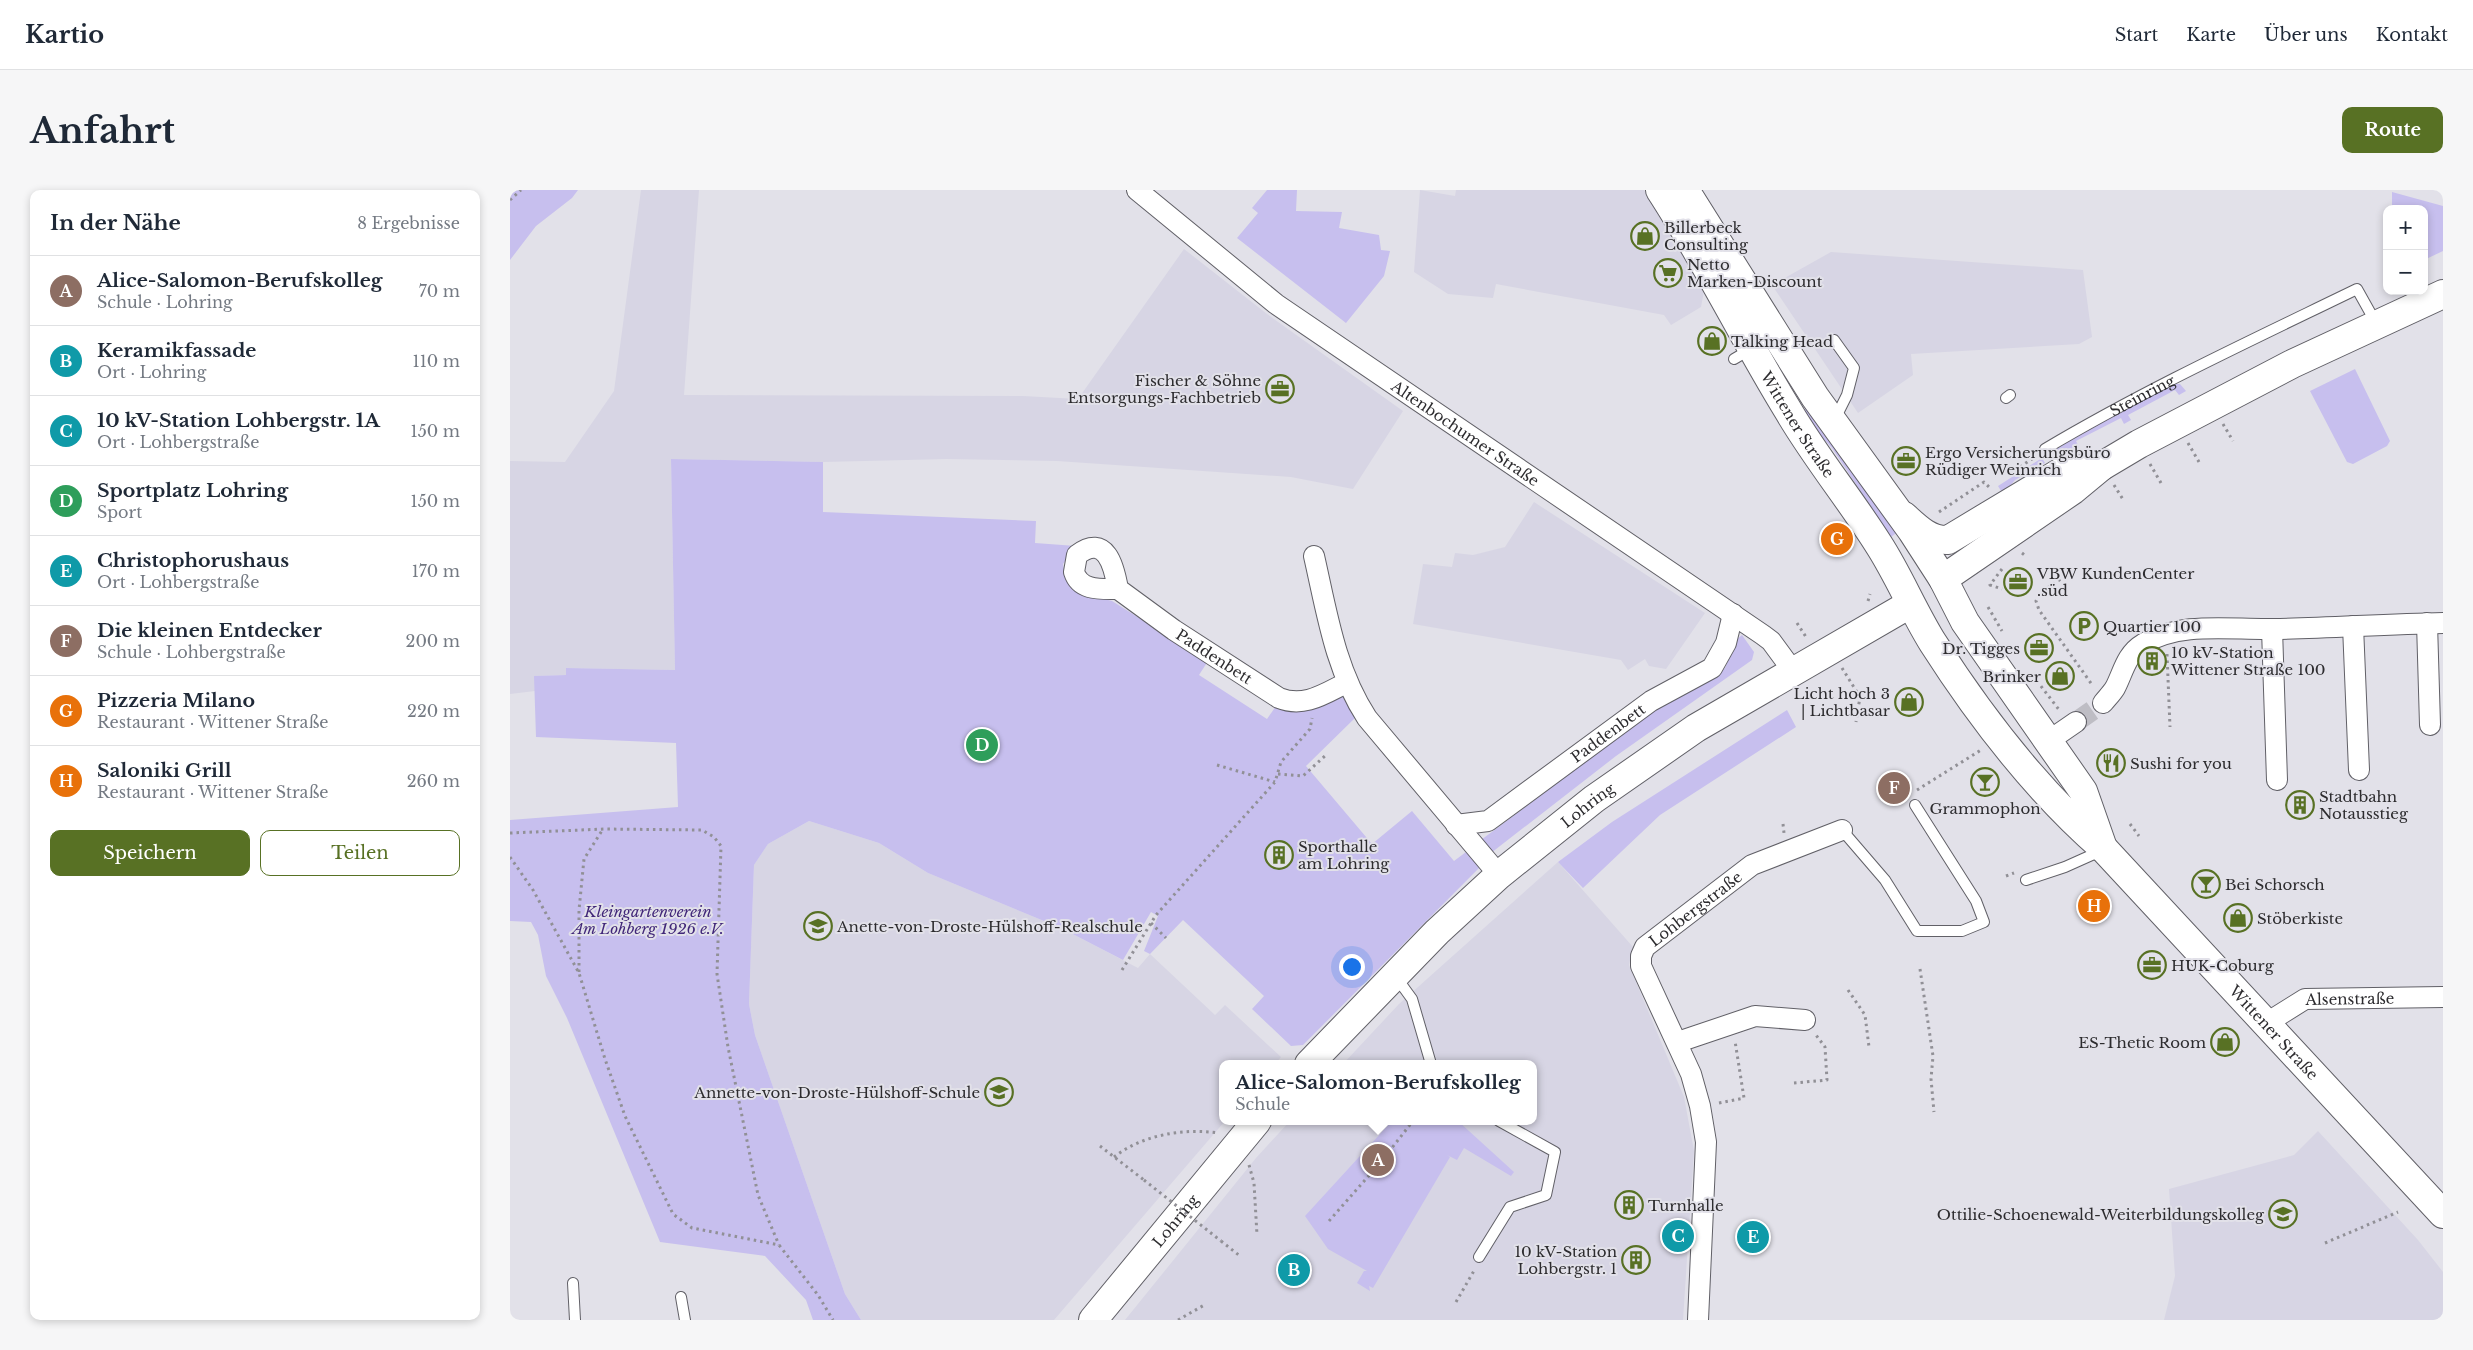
<!DOCTYPE html>
<html lang="de">
<meta charset="utf-8">
<style>
body{margin:0;font-family:"Libre Baskerville",serif;background:#f6f6f7;color:#1f2937}
.controls{position:absolute;right:15px;top:15px;display:grid;overflow:hidden;border-radius:10px;box-shadow:0 2px 8px #0003}
.controls button{width:45px;height:45px;display:grid;place-items:center;padding:0;border:0;border-bottom:1px solid #e0e1e3;background:#fff;color:#1f2937;font:25px sans-serif}
.you{position:absolute;left:841px;top:776px;width:18px;height:18px;margin:-12px;border:4px solid #fff;border-radius:50%;background:#1a73e8;box-shadow:0 0 0 8px #1a73e833}
.badge{display:grid;place-items:center;width:32px;height:32px;border-radius:50%;background:#587124;color:#fff;font-size:16px;font-weight:700}
.pin{position:absolute;translate:-50% -50%;border:2px solid #fff;box-shadow:0 1px 5px #0006}
.popup{position:absolute;left:709px;top:870px;width:318px;height:65px;box-sizing:border-box;display:grid;place-content:center;border-radius:10px;background:#fff;filter:drop-shadow(0 1px 4px #0005);font-size:16px;white-space:nowrap;color:#747a83}
.popup b{font-size:19px;color:#1f2937}
.popup::after{content:'';position:absolute;left:50%;top:100%;margin-left:-10px;border:10px solid transparent;border-top-color:#fff}
.list{margin:0;padding:0;list-style:none}
h2{display:flex;justify-content:space-between;align-items:center;height:65px;margin:0;padding:0 20px;font-size:21px}
h2 small{font-size:16px;font-weight:400;color:#747a83}
.list li{display:grid;grid-template-columns:32px 1fr auto;gap:15px;align-items:center;box-sizing:border-box;height:70px;padding:0 20px;border-top:1px solid #e0e1e3}
.list b{display:block;font-size:19px;white-space:nowrap}
.list p{margin:0;font-size:16px;white-space:nowrap;color:#747a83}
.list em{font-size:16px;font-style:normal;color:#747a83}
.actions{display:flex;gap:10px;padding:15px 20px}
.actions a{flex:1;padding:11px 0;border:1px solid #587124;border-radius:10px;text-align:center;font-size:18px;color:#587124}
.actions .main{background:#587124;color:#fff}
.map{position:relative;flex:none;width:1933px;height:1130px;overflow:hidden;border-radius:10px}
header{display:flex;align-items:center;gap:30px;box-sizing:border-box;height:70px;padding:0 25px;background:#fff;border-bottom:1px solid #e0e1e3}
header strong{font-size:24px}
nav{display:flex;gap:28px;margin-inline-start:auto;font-size:18px}
.intro{display:flex;align-items:center;justify-content:space-between;box-sizing:border-box;height:120px;padding:0 30px}
h1{margin:0;font-size:35px}
.button{padding:12px 22px;border-radius:10px;background:#587124;color:#fff;font-size:18px;font-weight:700}
main{display:flex;gap:30px;padding:0 30px}
aside{flex:1;background:#fff;border-radius:10px;box-shadow:0 2px 8px #0003}
.map>svg:first-child{display:block}
</style>
<header>
<strong>Kartio</strong>
<nav><a>Start</a><a>Karte</a><a>Über uns</a><a>Kontakt</a></nav>
</header>
<div class="intro"><h1>Anfahrt</h1><a class="button">Route</a></div>
<main>
<aside>
<h2>In der Nähe<small>8 Ergebnisse</small></h2>
<ul class="list">
<li><span class="badge" style="background:#8d6e63">A</span><div><b>Alice-Salomon-Berufskolleg</b><p>Schule · Lohring</p></div><em>70 m</em></li>
<li><span class="badge" style="background:#0f9aa8">B</span><div><b>Keramikfassade</b><p>Ort · Lohring</p></div><em>110 m</em></li>
<li><span class="badge" style="background:#0f9aa8">C</span><div><b>10 kV-Station Lohbergstr. 1A</b><p>Ort · Lohbergstraße</p></div><em>150 m</em></li>
<li><span class="badge" style="background:#2e9e5b">D</span><div><b>Sportplatz Lohring</b><p>Sport</p></div><em>150 m</em></li>
<li><span class="badge" style="background:#0f9aa8">E</span><div><b>Christophorushaus</b><p>Ort · Lohbergstraße</p></div><em>170 m</em></li>
<li><span class="badge" style="background:#8d6e63">F</span><div><b>Die kleinen Entdecker</b><p>Schule · Lohbergstraße</p></div><em>200 m</em></li>
<li><span class="badge" style="background:#e8710a">G</span><div><b>Pizzeria Milano</b><p>Restaurant · Wittener Straße</p></div><em>220 m</em></li>
<li><span class="badge" style="background:#e8710a">H</span><div><b>Saloniki Grill</b><p>Restaurant · Wittener Straße</p></div><em>260 m</em></li>
</ul>
<div class="actions"><a class="main">Speichern</a><a>Teilen</a></div>
</aside>
<div class="map">
<svg width="1933" height="1130" viewBox="0 0 1933 1130">
<rect width="100%" height="100%" fill="#e2e1e9"/>
<path fill="#d7d5e4" d="M 131,0 L 189,0 L 174,205 L 513,206 L 568,209 L 674,59 L 757,124 L 893,221 L 843,299 L 781,287 L 547,271 L 437,269 L 313,272 L 161,269 L 165,480 L 56,478 L 56,485 L 25,486 L 25,501 L 0,504 L 0,271 L 55,272 L 104,201 Z
M 910,0 L 945,6 L 946,0 L 1134,0 L 1194,101 L 1191,117 L 1161,135 L 1154,125 L 986,94 L 983,108 L 938,104 L 904,82 Z
M 1321,62 L 1573,80 L 1582,147 L 1569,154 L 1401,164 L 1403,185 L 1348,223 L 1262,95 Z
M 1024,312 L 1195,423 L 1156,479 L 1139,476 L 1135,469 L 1118,480 L 1111,470 L 903,434 L 913,374 L 942,377 L 945,363 L 963,365 L 995,357 Z
M 299,631 L 369,653 L 418,683 L 551,738 L 628,778 L 640,764 L 705,825 L 715,815 L 771,867 L 765,874 L 713,874 L 713,931 L 715,931 L 544,1130 L 351,1130 L 335,1104 L 245,845 L 239,814 L 244,675 L 258,654 Z
M 1048,672 L 1123,757 L 1119,775 L 1174,907 L 1184,961 L 1173,1130 L 615,1130 L 746,968 L 780,931 L 1023,931 L 1023,874 L 833,874 L 889,814 Z
M 1808,941 L 1908,1050 L 1933,1082 L 1933,1130 L 1654,1130 L 1665,1086 L 1659,999 L 1784,965 Z"/>
<path fill="#c7bfee" d="M 0,0 L 68,0 L 62,8 L 26,36 L 0,70 Z
M 757,0 L 787,0 L 786,21 L 832,22 L 829,38 L 869,45 L 871,60 L 880,61 L 874,86 L 836,133 L 727,48 L 748,23 L 742,18 Z
M 1882,2 L 1933,16 L 1933,61 L 1914,70 L 1914,19 L 1882,19 Z
M 1845,179 L 1880,251 L 1877,256 L 1843,274 L 1837,272 L 1800,201 Z
M 1663,194 L 1670,194 L 1676,201 L 1669,205 L 1665,200 L 1618,225 L 1621,230 L 1614,234 L 1611,228 L 1566,251 L 1569,257 L 1548,265 L 1545,260 L 1577,239 Z
M 1300,216 L 1389,341 L 1381,347 L 1322,258 L 1290,223 Z
M 1532,268 L 1535,273 L 1505,290 L 1493,304 L 1488,296 Z
M 161,269 L 313,272 L 313,322 L 526,331 L 525,353 L 566,356 L 553,374 L 556,389 L 569,402 L 602,411 L 698,471 L 689,485 L 757,529 L 766,516 C 793,529 803,518 827,506 L 833,507 L 845,528 L 796,576 L 862,654 L 902,621 L 944,671 L 956,662 L 959,662 L 971,676 L 793,855 L 781,856 L 742,819 L 754,806 L 673,730 L 640,764 L 634,761 L 648,726 L 641,722 L 613,770 L 551,738 L 418,683 L 369,653 L 299,631 L 258,654 L 244,675 L 239,814 L 245,845 L 335,1104 L 351,1130 L 303,1130 L 296,1110 L 255,1066 L 150,1052 L 57,828 L 36,786 L 28,745 L 21,732 L 0,731 L 0,630 L 168,617 L 166,553 L 26,547 L 24,486 L 56,485 L 56,478 L 165,480 Z
M 1232,445 L 1244,462 L 1242,470 L 1106,566 L 981,663 L 971,650 L 1152,515 L 1201,490 L 1215,478 L 1226,450 Z
M 1277,520 L 1286,537 L 1150,625 L 1073,698 L 1048,672 L 1102,632 Z
M 882,931 L 948,931 L 1004,982 L 1001,986 L 954,958 L 947,970 L 937,965 L 940,967 L 863,1098 L 859,1096 L 860,1101 L 847,1093 L 854,1081 L 857,1081 L 818,1059 L 795,1026 Z"/>
<g fill="none" stroke-linecap="round" stroke-linejoin="round">
<path stroke="#bebdc4" stroke-width="20" stroke-dasharray="20 10" stroke-linecap="butt" d="M 1566,532 L 1593,513"/>
<defs>
<g id="lane">
<path d="M 1324,150 L 1344,178 L 1337,205 L 1324,231"/>
<path d="M 1224,169 L 1241,159"/>
<path d="M 1496,208 L 1500,205"/>
<path id="s1" d="M 1535,259 C 1636,199 1742,150 1847,99 L 1866,133"/>
<path d="M 1332,640 L 1375,690 L 1407,741 L 1452,741 L 1474,732 L 1466,711 L 1405,615"/>
<path d="M 1516,690 L 1555,677 L 1593,660"/>
<path d="M 886,787 L 902,809 L 921,874"/>
<path d="M 969,1067 L 1000,1017 L 1036,1005 L 1045,962 L 989,931"/>
<path d="M 63,1093 L 65,1130"/>
<path d="M 171,1107 L 175,1130"/>
</g>
<g id="street">
<path id="s2" d="M 627,0 L 766,114 L 1253,445 L 1261,451 L 1283,481"/>
<path d="M 804,366 C 817,423 825,479 857,528 L 989,685"/>
<path id="s3" d="M 608,399 C 590,399 570,401 564,382 L 567,365 C 596,343 604,376 608,399 L 664,440 L 769,508 C 794,518 814,504 836,493"/>
<path d="M 1917,433 L 1920,535"/>
<path d="M 1843,436 L 1849,580"/>
<path d="M 1762,439 L 1767,590"/>
<path d="M 1593,513 C 1597,508 1602,503 1605,498 C 1613,483 1616,464 1633,454 C 1670,431 1720,440 1763,439 C 1819,438 1876,434 1933,433"/>
<path d="M 1537,552 L 1566,532"/>
<path id="s4" d="M 946,635 L 978,631 L 1141,511 L 1202,478 L 1216,453 L 1223,424"/>
<path id="s5" d="M 1755,834 L 1795,809 L 1933,807"/>
<path d="M 1168,852 L 1245,826 L 1295,830"/>
<path id="s6" d="M 1188,1130 L 1196,952 L 1190,916 L 1181,884 L 1131,776 L 1131,766 L 1135,757 L 1242,675 L 1332,640"/>
</g>
<g id="secondary">
<path d="M 1394,326 C 1407,338 1420,351 1438,350 L 1551,282 L 1592,276"/>
<path d="M 1433,389 L 1563,300 L 1592,276 L 1629,254 L 1782,174 L 1933,104"/>
<path id="s7" d="M 799,874 L 927,742 L 989,685 L 1084,609 L 1186,538 L 1400,414"/>
<path id="s8" d="M 583,1130 L 747,931"/>
</g>
<g id="primary">
<path id="s9" d="M 1150,0 C 1197,72 1234,149 1279,222 C 1306,268 1340,309 1369,355 C 1389,386 1403,421 1423,453 C 1471,528 1526,600 1594,659 L 1933,1024"/>
<path d="M 1175,0 L 1305,207 L 1402,341 L 1433,389 L 1455,432 L 1573,601 L 1593,658"/>
</g>
</defs>
<use href="#lane" stroke="#616067" stroke-width="12"/>
<use href="#street" stroke="#616067" stroke-width="22"/>
<use href="#secondary" stroke="#616067" stroke-width="30"/>
<use href="#primary" stroke="#616067" stroke-width="30"/>
<path stroke="#919096" stroke-width="3" stroke-dasharray="2.5 4" stroke-linecap="butt" d="M 0,10 L 11,0
M 1713,234 L 1723,251
M 1678,253 L 1689,272
M 1640,274 L 1651,293
M 1499,284 L 1525,267
M 1604,295 L 1614,311
M 1429,322 L 1474,292 L 1479,297
M 1512,363 L 1517,367
M 1492,379 L 1480,395 L 1492,399
M 1561,382 L 1530,403 L 1526,411 L 1529,420 L 1583,496
M 1358,411 L 1360,404
M 1478,417 L 1492,441
M 1287,433 L 1296,447 L 1298,445
M 1657,464 L 1660,537
M 1332,478 L 1350,507 L 1346,532
M 1527,491 L 1550,521
M 707,575 L 765,592
M 768,584 L 793,586 L 816,565
M 1407,600 L 1471,560
M 1273,634 L 1274,643
M 1620,634 L 1629,646
M 0,643 L 94,639 L 192,640 L 204,647 L 211,656 L 207,784 L 218,857 L 248,1005 L 269,1055
M 0,667 L 23,700 L 69,783 L 95,869 L 115,926 L 163,1024 L 182,1038 L 269,1055 L 308,1105 L 323,1130
M 1496,686 L 1504,683
M 641,733 L 656,748
M 1410,779 L 1423,866 L 1421,889 L 1424,922
M 612,780 L 646,725 L 765,592 L 771,572 L 800,539 L 802,528
M 69,782 L 69,720 L 74,669 L 93,639
M 1338,800 L 1355,825 L 1359,857
M 1284,893 L 1317,890 L 1315,857 L 1306,845
M 1209,913 L 1234,908 L 1225,851
M 590,956 L 634,990
M 604,967 C 632,945 673,938 708,943
M 739,975 L 744,993 L 747,1045
M 819,1031 L 870,973 L 903,931
M 711,1051 L 730,1066
M 1815,1053 L 1888,1022
M 946,1112 L 965,1079
M 668,1130 L 696,1114"/>
<use href="#lane" stroke="#fff" stroke-width="10"/>
<use href="#street" stroke="#fff" stroke-width="20"/>
<use href="#secondary" stroke="#fff" stroke-width="28"/>
<use href="#primary" stroke="#fff" stroke-width="28"/>
<path stroke="#919096" stroke-width="3" stroke-dasharray="2.5 4" stroke-linecap="butt" d="M 634,990 L 711,1051"/>
</g>
<defs>
<symbol id="shop-ring" viewBox="-11 -11 22 22"><circle r="9.5" fill="#e2e1e9" stroke="#587124" stroke-width="1.5"/><path d="M-5-2.5h2.3a2.7 3.5 0 0 1 5.4 0H5L5.5 6h-11ZM-1.5-2.5h3a1.5 2.3 0 0 0-3 0Z" fill="#587124"/></symbol>
<symbol id="supermarket-ring" viewBox="-11 -11 22 22"><circle r="9.5" fill="#e2e1e9" stroke="#587124" stroke-width="1.5"/><path d="M-6-5.5h2.5l.6 2H6L4.5 2H-2.5L-4.4-4H-6ZM-1.5 3.2a1.3 1.3 0 1 0 .1 0ZM3 3.2a1.3 1.3 0 1 0 .1 0Z" fill="#587124"/></symbol>
<symbol id="office-ring" viewBox="-11 -11 22 22"><circle r="9.5" fill="#e2e1e9" stroke="#587124" stroke-width="1.5"/><path d="M-6-3h4V-5.5h4V-3h4V5H-6ZM-1-4.5V-3h2v-1.5ZM-6 0V1H6V0Z" fill="#587124"/></symbol>
<symbol id="parking-ring" viewBox="-11 -11 22 22"><circle r="9.5" fill="#e2e1e9" stroke="#587124" stroke-width="1.5"/><path d="M-3.5-5.5H1a3.5 3.5 0 0 1 0 7H-1V5.5H-3.5ZM-1-3.4V-.6H.8a1.4 1.4 0 0 0 0-2.8Z" fill="#587124"/></symbol>
<symbol id="building-ring" viewBox="-11 -11 22 22"><circle r="9.5" fill="#e2e1e9" stroke="#587124" stroke-width="1.5"/><path d="M-4-6H4V6H1V3H-1V6H-4ZM-2.5-4.3h1.7v1.8h-1.7ZM.8-4.3h1.7v1.8H.8ZM-2.5-1h1.7V.8h-1.7ZM.8-1h1.7V.8H.8Z" fill="#587124"/></symbol>
<symbol id="restaurant-ring" viewBox="-11 -11 22 22"><circle r="9.5" fill="#e2e1e9" stroke="#587124" stroke-width="1.5"/><path d="M-5-6h1v4h1v-4h1v4h1v-4h1v5L-1.5 .5V6h-2V.5L-5-1ZM5-6V6H3V1.5H1.5Q1.5-4 5-6Z" fill="#587124"/></symbol>
<symbol id="bar-ring" viewBox="-11 -11 22 22"><circle r="9.5" fill="#e2e1e9" stroke="#587124" stroke-width="1.5"/><path d="M-6-5H6L.8 .8V4.5H3.5V6h-7V4.5H-.8V.8Z" fill="#587124"/></symbol>
<symbol id="school-ring" viewBox="-11 -11 22 22"><circle r="9.5" fill="#e2e1e9" stroke="#587124" stroke-width="1.5"/><path d="M0-5L7-2L0 1L-7-2ZM-4 1L0 2.5L4 1V4Q0 6-4 4Z" fill="#587124"/></symbol>
</defs>
<g fill-rule="evenodd">
<use href="#shop-ring" x="1119" y="30" width="32" height="32"/>
<use href="#supermarket-ring" x="1142" y="67" width="32" height="32"/>
<use href="#shop-ring" x="1186" y="135" width="32" height="32"/>
<use href="#office-ring" x="754" y="183" width="32" height="32"/>
<use href="#office-ring" x="1380" y="255" width="32" height="32"/>
<use href="#office-ring" x="1492" y="376" width="32" height="32"/>
<use href="#parking-ring" x="1558" y="420" width="32" height="32"/>
<use href="#office-ring" x="1513" y="442" width="32" height="32"/>
<use href="#building-ring" x="1626" y="455" width="32" height="32"/>
<use href="#shop-ring" x="1534" y="470" width="32" height="32"/>
<use href="#shop-ring" x="1383" y="496" width="32" height="32"/>
<use href="#restaurant-ring" x="1585" y="557" width="32" height="32"/>
<use href="#bar-ring" x="1459" y="576" width="32" height="32"/>
<use href="#building-ring" x="1774" y="599" width="32" height="32"/>
<use href="#building-ring" x="753" y="649" width="32" height="32"/>
<use href="#bar-ring" x="1680" y="678" width="32" height="32"/>
<use href="#shop-ring" x="1712" y="712" width="32" height="32"/>
<use href="#school-ring" x="292" y="720" width="32" height="32"/>
<use href="#office-ring" x="1626" y="759" width="32" height="32"/>
<use href="#shop-ring" x="1699" y="836" width="32" height="32"/>
<use href="#school-ring" x="473" y="886" width="32" height="32"/>
<use href="#building-ring" x="1103" y="999" width="32" height="32"/>
<use href="#school-ring" x="1757" y="1008" width="32" height="32"/>
<use href="#building-ring" x="1110" y="1054" width="32" height="32"/>
</g>
<g text-anchor="middle" dominant-baseline="central" stroke-width="4" stroke-linejoin="round" paint-order="stroke">
<g font-size="15" fill="#2d2c2f" stroke="#e2e1e9" text-anchor="start">
<text x="1154" y="37">Billerbeck<tspan x="1154" dy="17">Consulting</tspan></text>
<text x="1177" y="74">Netto<tspan x="1177" dy="17">Marken-Discount</tspan></text>
<text x="1221" y="151">Talking Head</text>
<text x="751" y="190" text-anchor="end">Fischer &amp; Söhne<tspan x="751" dy="17">Entsorgungs-Fachbetrieb</tspan></text>
<text x="1415" y="262">Ergo Versicherungsbüro<tspan x="1415" dy="17">Rüdiger Weinrich</tspan></text>
<text x="1527" y="383">VBW KundenCenter<tspan x="1527" dy="17">.süd</tspan></text>
<text x="1593" y="436">Quartier 100</text>
<text x="1510" y="458" text-anchor="end">Dr. Tigges</text>
<text x="1661" y="462">10 kV-Station<tspan x="1661" dy="17">Wittener Straße 100</tspan></text>
<text x="1531" y="486" text-anchor="end">Brinker</text>
<text x="1380" y="503" text-anchor="end">Licht hoch 3<tspan x="1380" dy="17">| Lichtbasar</tspan></text>
<text x="1620" y="573">Sushi for you</text>
<text x="1809" y="606">Stadtbahn<tspan x="1809" dy="17">Notausstieg</tspan></text>
<text x="1475" y="618" text-anchor="middle">Grammophon</text>
<text x="788" y="656">Sporthalle<tspan x="788" dy="17">am Lohring</tspan></text>
<text x="1715" y="694">Bei Schorsch</text>
<text x="1747" y="728">Stöberkiste</text>
<text x="327" y="736">Anette-von-Droste-Hülshoff-Realschule</text>
<text x="1661" y="775">HUK-Coburg</text>
<text x="1696" y="852" text-anchor="end">ES-Thetic Room</text>
<text x="470" y="902" text-anchor="end">Annette-von-Droste-Hülshoff-Schule</text>
<text x="1138" y="1015">Turnhalle</text>
<text x="1754" y="1024" text-anchor="end">Ottilie-Schoenewald-Weiterbildungskolleg</text>
<text x="1107" y="1061" text-anchor="end">10 kV-Station<tspan x="1107" dy="17">Lohbergstr. 1</tspan></text>
</g>
<g font-size="15" fill="#2d2c2f" stroke="#e2e1e9">
<text stroke="none"><textPath href="#s1" startOffset="111">Steinring</textPath></text>
<text stroke="none"><textPath href="#s9" startOffset="272">Wittener Straße</textPath></text>
<text stroke="none"><textPath href="#s2" startOffset="409">Altenbochumer Straße</textPath></text>
<text stroke="none"><textPath href="#s3" startOffset="256">Paddenbett</textPath></text>
<text stroke="none"><textPath href="#s4" startOffset="181">Paddenbett</textPath></text>
<text stroke="none"><textPath href="#s7" startOffset="381">Lohring</textPath></text>
<text stroke="none"><textPath href="#s6" startOffset="450">Lohbergstraße</textPath></text>
<text stroke="none"><textPath href="#s5" startOffset="92">Alsenstraße</textPath></text>
<text stroke="none"><textPath href="#s9" startOffset="1048">Wittener Straße</textPath></text>
<text stroke="none"><textPath href="#s8" startOffset="129">Lohring</textPath></text>
</g>
<g font-size="15" font-style="italic" fill="#412779" stroke="#e2e1e9">
<text x="138" y="721">Kleingartenverein<tspan x="138" dy="17">Am Lohberg 1926 e.V.</tspan></text>
</g>
</g>
</svg>
<div class="controls">
<button>+</button>
<button>−</button>
</div>
<div class="you"></div>
<div class="pin badge" style="left:868px;top:970px;background:#8d6e63">A</div>
<div class="popup"><b>Alice-Salomon-Berufskolleg</b>Schule</div>
<div class="pin badge" style="left:784px;top:1080px;background:#0f9aa8">B</div>
<div class="pin badge" style="left:1168px;top:1046px;background:#0f9aa8">C</div>
<div class="pin badge" style="left:472px;top:555px;background:#2e9e5b">D</div>
<div class="pin badge" style="left:1243px;top:1047px;background:#0f9aa8">E</div>
<div class="pin badge" style="left:1384px;top:598px;background:#8d6e63">F</div>
<div class="pin badge" style="left:1327px;top:349px;background:#e8710a">G</div>
<div class="pin badge" style="left:1584px;top:716px;background:#e8710a">H</div>
</div>
</main>
